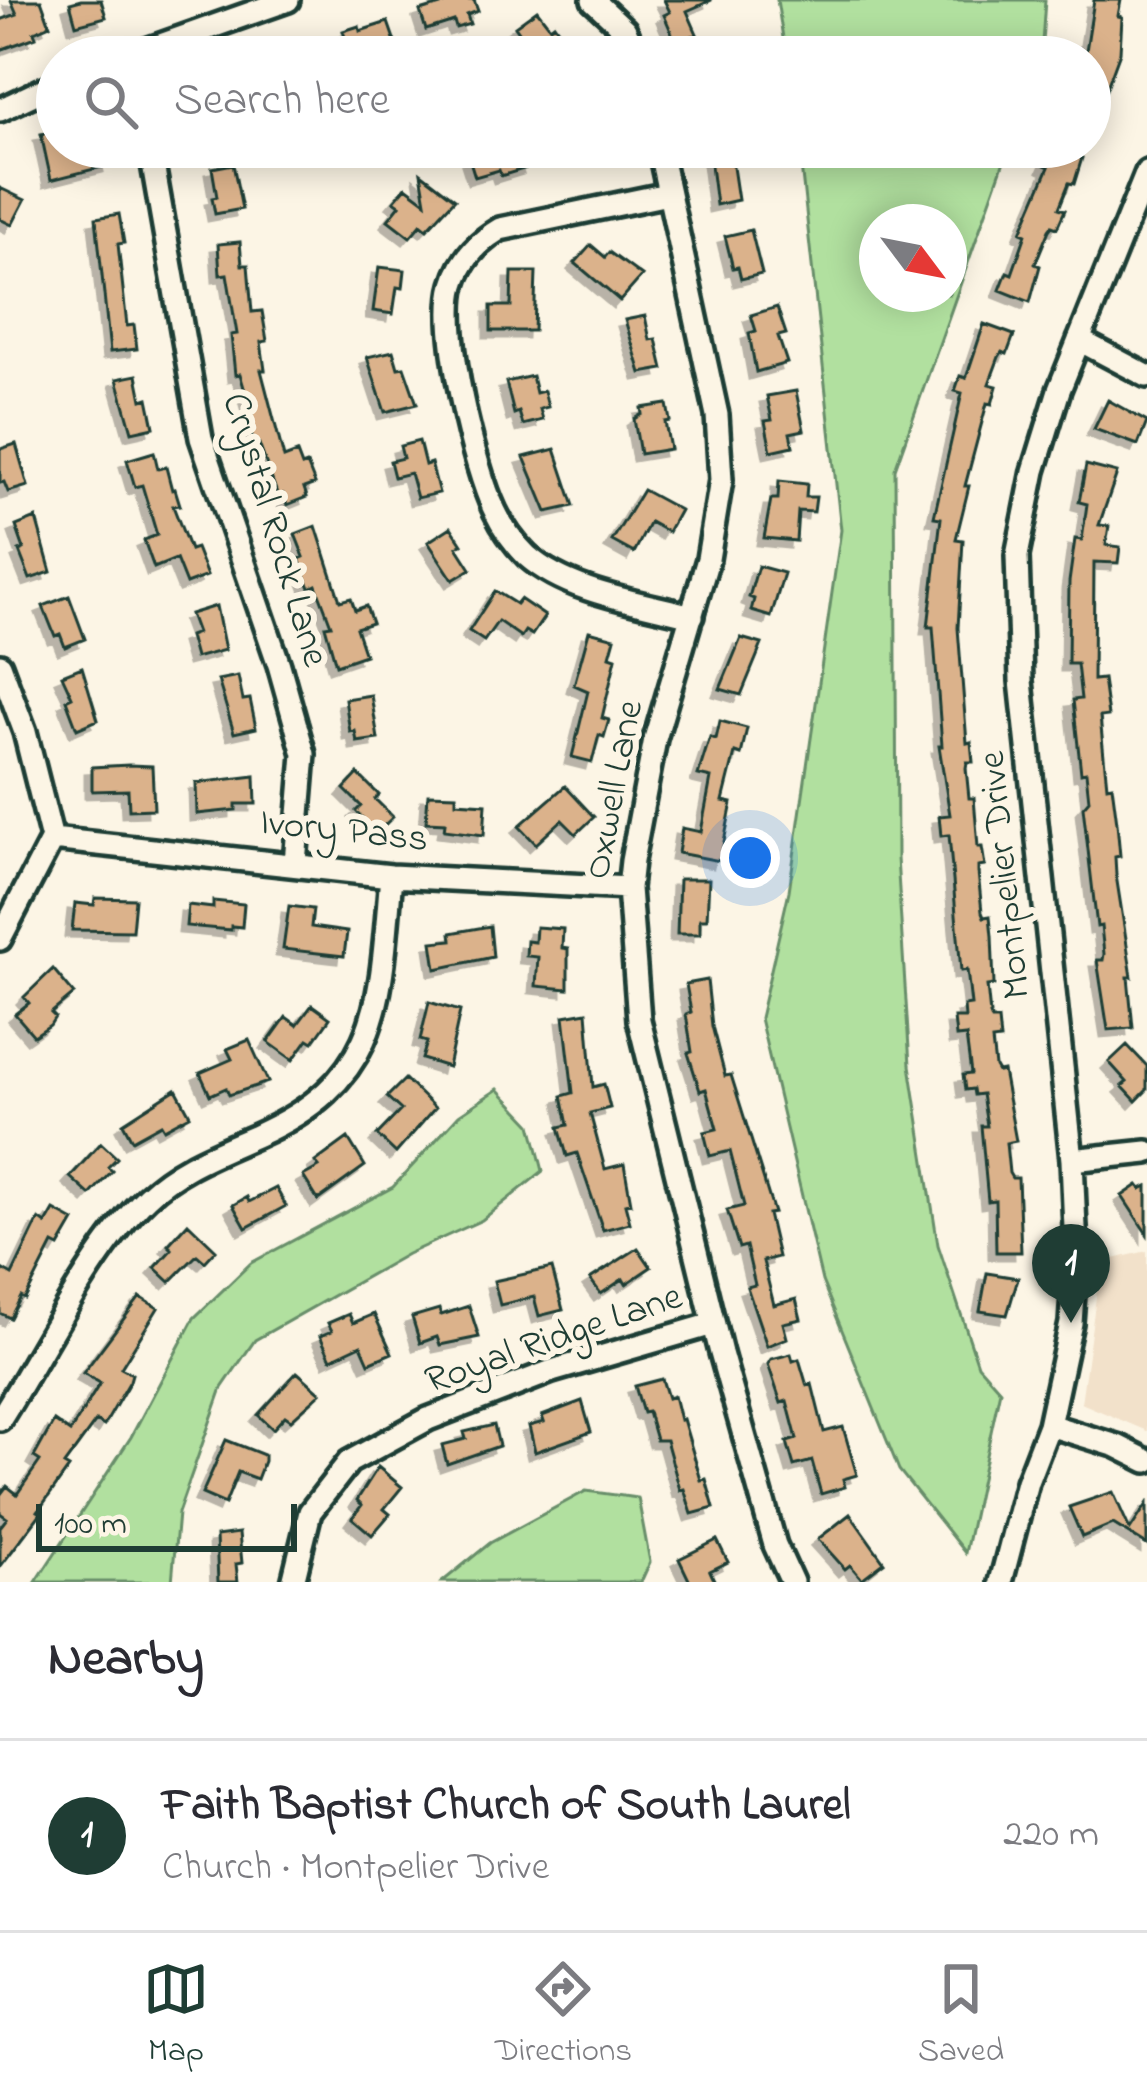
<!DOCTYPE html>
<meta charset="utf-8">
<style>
body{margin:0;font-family:"Indie Flower",sans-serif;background:#f2f2f3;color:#2b2b33}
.compass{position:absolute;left:859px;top:204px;width:108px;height:108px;border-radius:50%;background:#fff;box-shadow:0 6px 30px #0003;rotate:122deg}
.scale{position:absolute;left:36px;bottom:30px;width:261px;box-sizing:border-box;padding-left:12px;border:6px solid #1f3d34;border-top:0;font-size:33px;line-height:42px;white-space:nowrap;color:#1f3d34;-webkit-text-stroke:9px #fcf5e5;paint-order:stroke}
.you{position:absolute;left:750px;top:858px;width:42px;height:42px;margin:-30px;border:9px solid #fff;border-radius:50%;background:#1a73e8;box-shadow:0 0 0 18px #1a73e833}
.badge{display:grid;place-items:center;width:78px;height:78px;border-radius:50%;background:#1f3d34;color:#fff;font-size:39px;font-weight:700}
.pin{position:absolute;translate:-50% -99px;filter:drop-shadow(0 3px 6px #0008)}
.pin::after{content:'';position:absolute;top:63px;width:42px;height:36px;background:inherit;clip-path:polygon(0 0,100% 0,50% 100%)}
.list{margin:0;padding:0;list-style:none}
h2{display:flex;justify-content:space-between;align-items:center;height:156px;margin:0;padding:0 48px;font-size:51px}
h2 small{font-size:39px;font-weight:400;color:#7c7c81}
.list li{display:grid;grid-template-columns:78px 1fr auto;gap:36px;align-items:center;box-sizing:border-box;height:192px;padding:0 48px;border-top:3px solid #e1e1e2}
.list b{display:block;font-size:45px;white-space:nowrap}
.list p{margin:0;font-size:39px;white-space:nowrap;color:#7c7c81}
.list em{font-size:39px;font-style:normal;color:#7c7c81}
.icon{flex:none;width:66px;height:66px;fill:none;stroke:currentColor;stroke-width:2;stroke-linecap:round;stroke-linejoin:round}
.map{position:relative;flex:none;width:1147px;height:1582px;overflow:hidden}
.search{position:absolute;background:#fff;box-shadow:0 6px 30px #0003;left:36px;right:36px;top:36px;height:132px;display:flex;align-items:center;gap:30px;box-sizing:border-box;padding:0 42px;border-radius:66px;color:#7c7c81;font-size:45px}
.sheet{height:348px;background:#fff}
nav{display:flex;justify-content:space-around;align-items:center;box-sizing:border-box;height:168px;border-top:3px solid #e1e1e2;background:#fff;font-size:33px;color:#7c7c81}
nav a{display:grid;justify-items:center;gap:6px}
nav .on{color:#1f3d34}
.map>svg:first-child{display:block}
</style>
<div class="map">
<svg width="1147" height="1582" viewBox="0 0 1147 1582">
<defs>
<filter id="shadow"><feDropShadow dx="-7" dy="7" stdDeviation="0" flood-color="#0004"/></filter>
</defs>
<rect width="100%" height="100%" fill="#fcf5e5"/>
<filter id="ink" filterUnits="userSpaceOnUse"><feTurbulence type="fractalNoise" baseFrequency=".00833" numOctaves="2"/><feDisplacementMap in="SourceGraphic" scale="24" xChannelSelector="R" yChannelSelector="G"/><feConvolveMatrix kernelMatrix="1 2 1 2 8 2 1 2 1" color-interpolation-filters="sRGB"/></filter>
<g filter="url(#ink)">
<path fill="#f2e1ca" d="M 1147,1251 L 1147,1431 L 1081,1403 L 1101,1262 Z"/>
<path fill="#b1e09f" stroke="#688e6a" stroke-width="3" fill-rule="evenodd" d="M 777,0 L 1045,0 L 1041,57 L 786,57 Z
M 799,147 L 1009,147 L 895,469 L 897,858 L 910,1065 L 938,1245 L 978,1365 L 1000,1390 L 965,1553 L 899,1470 L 822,1281 L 760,1018 L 789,891 L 841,530 ZM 949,222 L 949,294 L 877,294 L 877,222 Z
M 498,1089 L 531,1124 L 543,1171 L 482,1220 L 407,1254 L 255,1340 L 222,1388 L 178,1513 L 172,1582 L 36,1582 L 131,1437 L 194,1318 L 251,1263 L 393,1187 L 459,1115 Z
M 586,1491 L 638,1498 L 650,1562 L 641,1582 L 442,1582 L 490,1543 Z"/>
<path fill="#dbb28b" stroke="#1f3d34" stroke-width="3" filter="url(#shadow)" d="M 11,0 L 41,0 L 50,25 L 34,32 L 36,37 L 0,50 L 0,20 L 17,14 Z
M 81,0 L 101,0 L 106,17 L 76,25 L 70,3 Z
M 443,0 L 474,0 L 478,11 L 467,15 L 470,24 L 456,28 L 454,21 L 426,30 L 420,11 L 444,4 Z
M 664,0 L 712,0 L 687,11 L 697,34 L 676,43 L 664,15 L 670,12 Z
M 1094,0 L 1121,0 L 1118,16 L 1122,17 L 1120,52 L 1093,125 L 1090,57 L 1085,57 Z
M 537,10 L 550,27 L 554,24 L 577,57 L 541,57 L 534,47 L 531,49 L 515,26 Z
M 388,22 L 395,42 L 386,45 L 390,57 L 370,57 L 369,51 L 351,57 L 343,31 L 359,26 L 360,31 Z
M 312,40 L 318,57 L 270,57 L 270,55 Z
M 57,131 L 57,147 L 106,147 L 110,165 L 51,180 L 41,134 Z
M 480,147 L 505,147 L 506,151 L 524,147 L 530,167 L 501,176 L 499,170 L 475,177 L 469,158 L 482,154 Z
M 730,147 L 738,200 L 716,205 L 709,150 Z
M 1053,147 L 1082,158 L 1074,184 L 1069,183 L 1059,208 L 1065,210 L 1057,228 L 1052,226 L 1049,230 L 1035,264 L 1040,266 L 1030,302 L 1000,290 L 1007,272 L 1012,274 L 1026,234 L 1021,232 L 1049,167 L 1045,165 Z
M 233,164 L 242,209 L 215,214 L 212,198 L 217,197 L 212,168 Z
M 421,173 L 455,199 L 427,229 L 421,224 L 410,237 L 388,220 L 400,205 L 394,201 L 406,187 L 426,202 Z
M 0,188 L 25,200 L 12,225 L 0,219 Z
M 119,214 L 124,243 L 118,244 L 127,326 L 134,325 L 137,349 L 110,352 L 96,218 Z
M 751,230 L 762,274 L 741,279 L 738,267 L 733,268 L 725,236 Z
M 240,242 L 242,265 L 248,265 L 252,312 L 262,311 L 267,341 L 261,342 L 265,370 L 261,370 L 284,458 L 297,453 L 302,466 L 307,464 L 315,484 L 304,488 L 307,497 L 287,505 L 283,494 L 278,496 L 259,444 L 255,446 L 246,417 L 252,415 L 240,374 L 235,375 L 231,335 L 237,334 L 227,274 L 220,275 L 218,244 Z
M 591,245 L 605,257 L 609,252 L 642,276 L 620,301 L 575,263 Z
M 379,267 L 405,270 L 403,288 L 397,287 L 393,314 L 373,311 Z
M 512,272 L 536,272 L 534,331 L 491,331 L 491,306 L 511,306 Z
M 777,307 L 786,334 L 778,336 L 787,363 L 756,372 L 749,333 L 756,331 L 751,315 Z
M 645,316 L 650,340 L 656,339 L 663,369 L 641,373 L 625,320 Z
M 984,324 L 1014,335 L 1007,354 L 1002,352 L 999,357 L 989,384 L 997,386 L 992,404 L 987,403 L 965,486 L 969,486 L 956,539 L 963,540 L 958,628 L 967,743 L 971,742 L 973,762 L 967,762 L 966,768 L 969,798 L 974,798 L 978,847 L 982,847 L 985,866 L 978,867 L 978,872 L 982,912 L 984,917 L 990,916 L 992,936 L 994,985 L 987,986 L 990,1015 L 992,1020 L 998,1020 L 1000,1040 L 992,1041 L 995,1067 L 998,1072 L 1003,1071 L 1016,1141 L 1006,1143 L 1009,1173 L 1012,1178 L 1018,1178 L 1021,1252 L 996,1252 L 995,1200 L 988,1201 L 981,1126 L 987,1126 L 982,1094 L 974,1095 L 973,1089 L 965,1090 L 963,1075 L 971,1074 L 966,1036 L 956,1037 L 954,1018 L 965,1018 L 964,1006 L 971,1005 L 967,970 L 961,971 L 949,835 L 941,836 L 939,816 L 950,815 L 939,746 L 942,746 L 933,627 L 928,627 L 941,518 L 934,517 L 962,393 L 955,391 L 960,376 L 966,378 Z
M 393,351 L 398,368 L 404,367 L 417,404 L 385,412 L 367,357 Z
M 137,375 L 142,400 L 148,398 L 154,427 L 132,432 L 117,379 Z
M 532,376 L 536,393 L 544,391 L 548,407 L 540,409 L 543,420 L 523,425 L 519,412 L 514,414 L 506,382 Z
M 796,391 L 804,430 L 790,433 L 793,446 L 771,451 L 765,421 L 772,420 L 767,396 Z
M 1108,400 L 1147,422 L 1138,445 L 1094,429 Z
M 667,404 L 670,421 L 665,422 L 670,449 L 640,454 L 634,419 L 642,414 L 641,408 Z
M 419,441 L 425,465 L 431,463 L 439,493 L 417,498 L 410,473 L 394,477 L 390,461 L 403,458 L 400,446 Z
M 16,444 L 28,486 L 8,492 L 4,482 L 0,483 L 0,449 Z
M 555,449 L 574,506 L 547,512 L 524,457 Z
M 154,452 L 158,469 L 166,467 L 172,490 L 175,489 L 180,505 L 173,506 L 190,550 L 196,548 L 207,576 L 186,584 L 176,559 L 154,568 L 144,540 L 157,535 L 142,485 L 135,487 L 127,460 Z
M 1086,465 L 1117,473 L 1099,525 L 1109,526 L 1106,545 L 1120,547 L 1118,563 L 1094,562 L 1093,680 L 1103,679 L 1108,716 L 1100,717 L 1107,786 L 1112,785 L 1117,823 L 1120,856 L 1115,857 L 1116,875 L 1132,977 L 1128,977 L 1133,1028 L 1108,1030 L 1097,960 L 1103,960 L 1104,954 L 1101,926 L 1097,927 L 1083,807 L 1089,800 L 1086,772 L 1081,773 L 1073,700 L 1081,699 L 1077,664 L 1068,664 L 1069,582 L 1075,539 L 1082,540 L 1087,504 L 1079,502 Z
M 779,481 L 807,484 L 806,497 L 816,497 L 814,512 L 798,511 L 796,541 L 764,538 L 771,499 L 778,499 Z
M 643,490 L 680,510 L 668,532 L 650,522 L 634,553 L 612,541 Z
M 36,518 L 51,572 L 30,579 L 19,551 L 24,549 L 16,526 Z
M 316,526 L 340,601 L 351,598 L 355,610 L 366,606 L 372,623 L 356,628 L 365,655 L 336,665 L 325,626 L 331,625 L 316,585 L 310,588 L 299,559 L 304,557 L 295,534 Z
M 451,527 L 462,544 L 457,547 L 471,569 L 453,580 L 428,542 Z
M 758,566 L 784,573 L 771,617 L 751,611 L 754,599 L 749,597 Z
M 495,591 L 516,604 L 520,599 L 545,616 L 532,635 L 525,631 L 521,637 L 498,621 L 484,641 L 469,631 Z
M 69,596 L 85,639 L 65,647 L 60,634 L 55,636 L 43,606 Z
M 216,606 L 225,650 L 195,658 L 189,636 L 197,633 L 190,614 Z
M 589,631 L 615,638 L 610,656 L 616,658 L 602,718 L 609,720 L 604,737 L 599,735 L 592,762 L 572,757 L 588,691 L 574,685 Z
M 741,638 L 762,644 L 741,695 L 720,689 Z
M 82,667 L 98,720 L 77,729 L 66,700 L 72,697 L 62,675 Z
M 238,676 L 243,700 L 250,699 L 256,728 L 234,733 L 218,680 Z
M 371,695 L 378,739 L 357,742 L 355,731 L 350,732 L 345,699 Z
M 720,721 L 747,728 L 741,755 L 735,753 L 723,801 L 732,803 L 720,861 L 678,853 L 682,828 L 701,832 L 711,778 L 698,775 L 710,737 L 716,739 Z
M 129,765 L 152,766 L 154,809 L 129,810 L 128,790 L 92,791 L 92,767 Z
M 358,774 L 379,795 L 375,799 L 393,817 L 376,833 L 356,811 L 361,806 L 344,789 Z
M 255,776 L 256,804 L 236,804 L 236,810 L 197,814 L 196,783 Z
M 565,786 L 594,817 L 576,834 L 562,820 L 536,844 L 519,826 Z
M 428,794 L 456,795 L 456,802 L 486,804 L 484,835 L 444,830 L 445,823 L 426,822 Z
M 679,879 L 709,879 L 707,919 L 700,919 L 700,934 L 677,934 Z
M 95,898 L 135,899 L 132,931 L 72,930 L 75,903 L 94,905 Z
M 213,901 L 244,904 L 242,927 L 231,926 L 231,930 L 186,926 L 188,905 L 213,908 Z
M 289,906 L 313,909 L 311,927 L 347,932 L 344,956 L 283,949 Z
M 490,926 L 493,957 L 436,969 L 432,942 L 452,940 L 451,933 Z
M 536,927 L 563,929 L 562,948 L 568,949 L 568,989 L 536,986 L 538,957 L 526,956 L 527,941 L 535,942 Z
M 53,969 L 74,994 L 51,1013 L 55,1017 L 50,1025 L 34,1036 L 15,1014 L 29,1003 L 24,997 Z
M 707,980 L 712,1026 L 725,1076 L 731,1075 L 774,1213 L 768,1214 L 778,1257 L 763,1261 L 774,1305 L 796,1299 L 801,1319 L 783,1323 L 787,1338 L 767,1346 L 747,1287 L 755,1285 L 746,1246 L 739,1248 L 727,1210 L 744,1206 L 730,1151 L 710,1156 L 704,1132 L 717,1129 L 706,1089 L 700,1091 L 688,1053 L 692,1052 L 686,1014 L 691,1012 L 686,984 Z
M 429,1002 L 460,1011 L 448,1067 L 422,1059 L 427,1042 L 420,1040 Z
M 312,1005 L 330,1018 L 313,1042 L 308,1039 L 293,1060 L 268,1042 L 286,1017 L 297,1025 Z
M 587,1012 L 593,1087 L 604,1084 L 610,1108 L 590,1113 L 605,1169 L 624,1164 L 631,1203 L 625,1204 L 630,1223 L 603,1230 L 577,1153 L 567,1156 L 559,1127 L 568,1125 L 562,1096 L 573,1093 L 564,1016 Z
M 249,1040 L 268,1082 L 229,1095 L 226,1088 L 210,1095 L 200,1073 L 232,1059 L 227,1049 Z
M 1127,1045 L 1147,1066 L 1147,1090 L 1136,1101 L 1122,1086 L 1127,1082 L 1109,1062 Z
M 405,1079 L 435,1108 L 396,1153 L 377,1135 L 401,1110 L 387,1097 Z
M 176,1089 L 190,1115 L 164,1129 L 161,1124 L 132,1140 L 123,1123 Z
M 348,1138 L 365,1166 L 318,1200 L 303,1176 L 319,1167 L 315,1162 Z
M 101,1143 L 117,1158 L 108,1167 L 112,1171 L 90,1195 L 70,1177 Z
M 1138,1185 L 1141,1189 L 1147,1186 L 1147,1234 L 1122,1196 Z
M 276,1188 L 286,1206 L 246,1228 L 233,1205 L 247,1197 L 249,1202 Z
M 54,1210 L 74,1221 L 59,1247 L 53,1244 L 25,1299 L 21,1297 L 10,1318 L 0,1313 L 0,1268 L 12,1275 L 39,1219 L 46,1224 Z
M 188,1223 L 216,1250 L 205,1262 L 197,1255 L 170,1282 L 155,1268 L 172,1249 L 168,1245 Z
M 638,1248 L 651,1267 L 626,1284 L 623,1279 L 601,1294 L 590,1279 Z
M 552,1268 L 563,1310 L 539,1316 L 534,1297 L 500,1305 L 494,1281 Z
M 987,1273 L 1018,1278 L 1007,1315 L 980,1311 Z
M 140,1297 L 158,1308 L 121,1368 L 132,1374 L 130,1381 L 104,1426 L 96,1421 L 64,1465 L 69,1468 L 38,1511 L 41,1513 L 0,1567 L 0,1527 L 7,1518 L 0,1513 L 0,1495 L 7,1486 L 17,1494 L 40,1461 L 34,1457 L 54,1421 L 70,1432 L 100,1383 L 83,1373 Z
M 469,1306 L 479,1337 L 440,1345 L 437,1337 L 420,1343 L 412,1317 L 439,1309 L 441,1315 Z
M 349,1314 L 353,1323 L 374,1314 L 392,1353 L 369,1363 L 361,1345 L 331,1359 L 320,1336 L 332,1331 L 328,1323 Z
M 791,1354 L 793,1361 L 799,1359 L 807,1386 L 812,1384 L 824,1432 L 843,1427 L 857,1475 L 843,1479 L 845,1487 L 821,1494 L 812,1461 L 794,1466 L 787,1442 L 797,1439 L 787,1401 L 781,1403 L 768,1364 L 771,1359 Z
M 297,1372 L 321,1393 L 291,1420 L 285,1416 L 273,1429 L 258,1415 Z
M 662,1379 L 668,1398 L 674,1396 L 680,1420 L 683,1419 L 701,1480 L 706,1479 L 714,1508 L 692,1514 L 684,1489 L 680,1490 L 666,1440 L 656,1440 L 648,1412 L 643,1413 L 635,1386 Z
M 582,1401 L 591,1432 L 535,1452 L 529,1426 L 544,1422 L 542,1416 Z
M 494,1425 L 499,1446 L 447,1464 L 442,1445 L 466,1439 L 464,1432 Z
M 226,1440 L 264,1455 L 264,1461 L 257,1479 L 238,1472 L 225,1504 L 202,1494 Z
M 378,1467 L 402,1487 L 384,1509 L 390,1514 L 372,1535 L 352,1518 L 362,1505 L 357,1500 Z
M 1113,1492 L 1130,1530 L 1147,1504 L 1147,1545 L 1113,1524 L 1082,1537 L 1069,1507 Z
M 850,1514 L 884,1562 L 862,1579 L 850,1565 L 845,1569 L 818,1539 Z
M 239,1533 L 242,1563 L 236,1564 L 238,1582 L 218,1582 L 216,1536 Z
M 717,1540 L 728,1562 L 710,1571 L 715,1582 L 690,1582 L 679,1559 Z"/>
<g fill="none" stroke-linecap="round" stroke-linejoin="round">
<defs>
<path id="minor" d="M 593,0 L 625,30 L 638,57
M 127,57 L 288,0
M 0,110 L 57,83
M 150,147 L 201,438 L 279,665 L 304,754 L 295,863
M 659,147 L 717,415 L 721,480 L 708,559 L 655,739 L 632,861 L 629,888 L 639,1020 L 721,1353 L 775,1545 L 792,1582
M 668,194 L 500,229 C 478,242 461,260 454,285 C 441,330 474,468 495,511 C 503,528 514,543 527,556 C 569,593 639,602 692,616
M 1079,340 L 1147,376
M 0,665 L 25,732 L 52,839 L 0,939
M 52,839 L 391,876 L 629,888
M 1072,1160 L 1147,1152
M 0,1419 C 43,1352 91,1250 147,1197 C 180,1166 218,1153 258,1135 C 385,1078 380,998 391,876
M 1049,1425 L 1117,1446 L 1147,1461
M 293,1582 L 310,1512 L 349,1462 L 428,1419 L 552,1371 L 713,1324
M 1001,1582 L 1027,1482 L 1049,1425 L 1071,1323 L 1076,1251 L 1072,1160 L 1021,681 L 1017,556 L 1034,471 L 1059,390 L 1147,172"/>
</defs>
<use href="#minor" stroke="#1f3d34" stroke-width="30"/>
<use href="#minor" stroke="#fcf5e5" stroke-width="21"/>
</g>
</g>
<g text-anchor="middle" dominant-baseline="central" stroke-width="12" stroke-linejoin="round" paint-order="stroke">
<g font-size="39" fill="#1f3d34" stroke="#fcf5e5">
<text transform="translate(274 530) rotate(73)">Crystal Rock Lane</text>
<text transform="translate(615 790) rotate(-79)">Oxwell Lane</text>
<text transform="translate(344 832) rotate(6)">Ivory Pass</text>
<text transform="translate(1006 875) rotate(-96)">Montpelier Drive</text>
<text transform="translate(554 1340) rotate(-19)">Royal Ridge Lane</text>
</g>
</g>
</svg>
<svg class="compass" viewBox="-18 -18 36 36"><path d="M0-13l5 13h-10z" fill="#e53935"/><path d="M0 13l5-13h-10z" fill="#7c7c81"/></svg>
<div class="scale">100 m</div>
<div class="you"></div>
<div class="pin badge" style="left:1071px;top:1323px">1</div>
<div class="search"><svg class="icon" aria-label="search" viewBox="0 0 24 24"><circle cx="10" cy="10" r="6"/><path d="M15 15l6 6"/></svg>Search here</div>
</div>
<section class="sheet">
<h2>Nearby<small></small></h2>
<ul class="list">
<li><span class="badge">1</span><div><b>Faith Baptist Church of South Laurel</b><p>Church · Montpelier Drive</p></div><em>220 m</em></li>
</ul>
</section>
<nav>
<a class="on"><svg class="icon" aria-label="map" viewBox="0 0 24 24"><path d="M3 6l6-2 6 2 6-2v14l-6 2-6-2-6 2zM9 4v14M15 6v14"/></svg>Map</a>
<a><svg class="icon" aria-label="directions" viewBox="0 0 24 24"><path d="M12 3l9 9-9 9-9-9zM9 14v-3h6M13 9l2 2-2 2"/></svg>Directions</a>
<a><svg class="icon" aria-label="saved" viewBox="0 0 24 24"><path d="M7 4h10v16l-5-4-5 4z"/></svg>Saved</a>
</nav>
